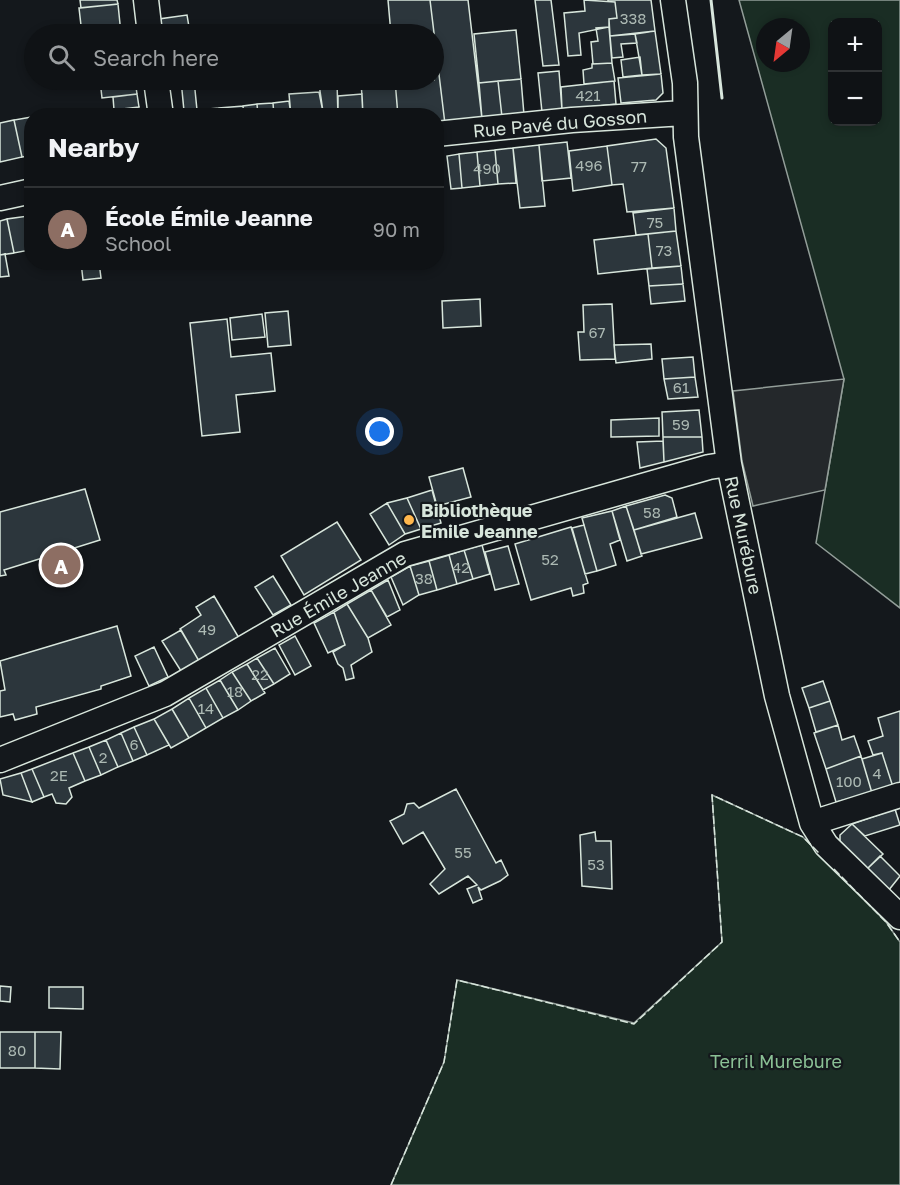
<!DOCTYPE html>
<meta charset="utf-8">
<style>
body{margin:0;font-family:"Golos Text",sans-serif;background:#181b1e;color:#f1f3f6}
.controls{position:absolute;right:18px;top:18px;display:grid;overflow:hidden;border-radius:12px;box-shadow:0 3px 9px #0003}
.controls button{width:54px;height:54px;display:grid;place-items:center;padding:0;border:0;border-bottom:2px solid #2f3234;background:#0f1215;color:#f1f3f6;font:30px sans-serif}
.compass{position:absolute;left:756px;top:18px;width:54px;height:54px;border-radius:50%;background:#0f1215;box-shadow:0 3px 9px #0003;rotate:209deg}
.you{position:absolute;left:380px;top:432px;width:21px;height:21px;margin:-15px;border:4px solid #fff;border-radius:50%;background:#1a73e8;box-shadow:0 0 0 9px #1a73e833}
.badge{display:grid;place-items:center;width:39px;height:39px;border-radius:50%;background:#ea580c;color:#fff;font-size:20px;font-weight:700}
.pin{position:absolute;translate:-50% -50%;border:3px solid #fff;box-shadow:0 2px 6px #0006}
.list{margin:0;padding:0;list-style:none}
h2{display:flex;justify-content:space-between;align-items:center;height:78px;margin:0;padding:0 24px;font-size:26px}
h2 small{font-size:20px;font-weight:400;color:#9b9ea0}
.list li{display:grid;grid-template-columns:39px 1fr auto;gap:18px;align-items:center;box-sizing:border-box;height:84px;padding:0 24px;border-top:2px solid #2f3234}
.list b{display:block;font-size:22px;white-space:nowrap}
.list p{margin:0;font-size:20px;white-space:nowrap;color:#9b9ea0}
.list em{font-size:20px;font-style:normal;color:#9b9ea0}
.icon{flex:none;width:33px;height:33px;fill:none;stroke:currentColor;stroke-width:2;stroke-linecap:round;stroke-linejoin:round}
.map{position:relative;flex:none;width:900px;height:1185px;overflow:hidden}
.search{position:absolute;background:#0f1215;box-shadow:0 3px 9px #0003;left:24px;top:24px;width:420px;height:66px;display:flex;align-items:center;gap:15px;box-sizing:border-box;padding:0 21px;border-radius:33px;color:#9b9ea0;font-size:22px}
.panel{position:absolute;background:#0f1215;box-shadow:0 3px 9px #0003;left:24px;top:108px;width:420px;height:162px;border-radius:24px}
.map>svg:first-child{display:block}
</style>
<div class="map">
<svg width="900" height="1185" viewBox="0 0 900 1185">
<rect width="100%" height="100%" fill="#14181c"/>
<path fill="#1a2d24" stroke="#939e99" stroke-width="1.5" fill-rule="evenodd" d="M 739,0 L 900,0 L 900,608 L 816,543 L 844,379 ZM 832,22 L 878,22 L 878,122 L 832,122 ZM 765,27 L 801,27 L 801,63 L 765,63 Z
M 712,795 L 803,837 L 886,922 L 900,942 L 900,1185 L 391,1185 L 444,1062 L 457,980 L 634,1023 L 722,942 Z"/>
<path fill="#24282b" stroke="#939e99" stroke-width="1.5" d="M 844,379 L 825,490 L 753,506 L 742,461 L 733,391 Z"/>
<path fill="#2c363c" stroke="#d8e6dc" stroke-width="1.5" d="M 80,0 L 117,0 L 118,4 L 81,8 Z
M 388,0 L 430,0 L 445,124 L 436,124 L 436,116 L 398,116 L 395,80 L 434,80 L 434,34 L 391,34 Z
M 430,0 L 468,0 L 482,119 L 445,124 Z
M 535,0 L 551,0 L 559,65 L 543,66 Z
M 584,0 L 615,2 L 617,18 L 609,19 L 609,27 L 579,33 L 581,55 L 568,56 L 564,13 L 585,11 Z
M 608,0 L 651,0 L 655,31 L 610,36 L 609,19 L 617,18 L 615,2 L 608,2 Z
M 118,4 L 121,34 L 82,34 L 79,8 Z
M 187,15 L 189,27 L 162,32 L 159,19 Z
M 609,27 L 612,63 L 593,64 L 591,42 L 598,41 L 596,28 Z
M 516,30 L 521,79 L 479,83 L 474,34 Z
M 655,31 L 661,74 L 642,75 L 635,34 Z
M 635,34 L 637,43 L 621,44 L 623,57 L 612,58 L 610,36 Z
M 640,57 L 642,75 L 623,77 L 621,60 Z
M 612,63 L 615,81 L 584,84 L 583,70 L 592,68 L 592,64 Z
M 559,71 L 562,110 L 542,112 L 538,73 Z
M 661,74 L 663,93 L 656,100 L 621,103 L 618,78 Z
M 521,79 L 524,115 L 502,117 L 498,81 Z
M 100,80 L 135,80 L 137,94 L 102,98 Z
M 181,80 L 194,80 L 197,110 L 184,111 Z
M 361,80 L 395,80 L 398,116 L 363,116 Z
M 498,81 L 502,117 L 482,119 L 479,83 Z
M 614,81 L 616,104 L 562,110 L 561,87 Z
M 337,82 L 338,116 L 317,116 L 323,112 L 319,84 Z
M 319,92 L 323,112 L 317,116 L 291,116 L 289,94 Z
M 137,94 L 139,107 L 114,110 L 113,97 Z
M 362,94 L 363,116 L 338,116 L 338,96 Z
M 289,101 L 291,116 L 274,116 L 273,103 Z
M 273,103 L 274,116 L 258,116 L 257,104 Z
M 257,104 L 258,116 L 244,116 L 243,106 Z
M 243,106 L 244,116 L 220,116 L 219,108 Z
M 139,107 L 140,116 L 115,116 L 114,110 Z
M 219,108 L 220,116 L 197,116 L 197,110 Z
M 32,117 L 32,155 L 22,157 L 14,120 Z
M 14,120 L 22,157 L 0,162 L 0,123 Z
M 656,139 L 666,148 L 674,208 L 627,212 L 623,184 L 612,185 L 607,146 Z
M 567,142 L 571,178 L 542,181 L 539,145 Z
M 539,145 L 545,206 L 520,208 L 513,148 Z
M 607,146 L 612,185 L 573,191 L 569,151 Z
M 513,148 L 516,183 L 498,184 L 495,150 Z
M 495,150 L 498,184 L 480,186 L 477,152 Z
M 477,152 L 480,186 L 462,188 L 459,154 Z
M 459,154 L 462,188 L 451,189 L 447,156 Z
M 674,208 L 676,231 L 636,235 L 633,213 Z
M 28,216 L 30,250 L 14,253 L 7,219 Z
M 7,219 L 14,253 L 0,255 L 0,221 Z
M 676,231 L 681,266 L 652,268 L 648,234 Z
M 648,234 L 652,268 L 598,274 L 594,240 Z
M 5,254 L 9,276 L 0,277 L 0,255 Z
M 81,262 L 99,262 L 101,278 L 83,280 Z
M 681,266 L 683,284 L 649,286 L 647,269 Z
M 683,284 L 685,301 L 651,304 L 649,286 Z
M 480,299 L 481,326 L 443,328 L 442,301 Z
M 612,304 L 615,359 L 580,360 L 578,332 L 584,332 L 583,305 Z
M 288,311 L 291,345 L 268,347 L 265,313 Z
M 262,314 L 265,337 L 232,340 L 230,318 Z
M 227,319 L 231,357 L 271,353 L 275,391 L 236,395 L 240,432 L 202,436 L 190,323 Z
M 651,344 L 652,359 L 616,363 L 614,345 Z
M 693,357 L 695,377 L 664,379 L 662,359 Z
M 695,377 L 698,397 L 668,399 L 664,379 Z
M 699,410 L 702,437 L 663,437 L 662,412 Z
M 659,418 L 659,436 L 611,437 L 611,420 Z
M 663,437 L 702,437 L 703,452 L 664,462 Z
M 663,441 L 664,462 L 640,468 L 637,442 Z
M 463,468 L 471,497 L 437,506 L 429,477 Z
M 85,489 L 100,540 L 4,570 L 6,575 L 0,576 L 0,512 Z
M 432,490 L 441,523 L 421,529 L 407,498 Z
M 665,495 L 672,498 L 677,517 L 634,530 L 626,506 Z
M 407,498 L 421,529 L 405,534 L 387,503 Z
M 387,503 L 405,534 L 389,545 L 370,514 Z
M 626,506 L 642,556 L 627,561 L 612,511 Z
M 612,511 L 620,540 L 610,544 L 616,565 L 597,571 L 582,518 Z
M 695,513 L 702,538 L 641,554 L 634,530 Z
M 337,522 L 361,560 L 304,595 L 281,556 Z
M 584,525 L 597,571 L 585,574 L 572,528 Z
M 571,527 L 588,583 L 583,585 L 584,593 L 573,596 L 571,588 L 531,600 L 515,544 Z
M 482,545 L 490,574 L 473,579 L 464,550 Z
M 508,546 L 519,584 L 495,590 L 485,552 Z
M 464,550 L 473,579 L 457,584 L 449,555 Z
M 449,555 L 457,584 L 437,590 L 429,561 Z
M 429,561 L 437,590 L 419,595 L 410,566 Z
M 410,566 L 419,595 L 403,605 L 391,577 Z
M 273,576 L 291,605 L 273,615 L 255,587 Z
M 388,580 L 400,610 L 387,617 L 371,590 Z
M 371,590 L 391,625 L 368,638 L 347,604 Z
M 214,596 L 239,638 L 199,661 L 180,629 L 201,615 L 196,607 Z
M 347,604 L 368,638 L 372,652 L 351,665 L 354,678 L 346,680 L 343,668 L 338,664 L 333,652 L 345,645 L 334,612 Z
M 334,612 L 345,645 L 328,653 L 314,623 Z
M 117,626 L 131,676 L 101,686 L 101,689 L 36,707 L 37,714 L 15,720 L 13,714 L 0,717 L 0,691 L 5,690 L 0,661 Z
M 181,630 L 199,661 L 181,671 L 162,641 Z
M 295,636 L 311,666 L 295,675 L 279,645 Z
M 154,647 L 168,677 L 149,686 L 135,656 Z
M 275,648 L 290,674 L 274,684 L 257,658 Z
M 257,658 L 274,684 L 263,690 L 247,664 Z
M 247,664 L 265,693 L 251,701 L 232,672 Z
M 232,672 L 251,701 L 238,710 L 220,680 Z
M 220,680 L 238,710 L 223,718 L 206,688 Z
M 823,681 L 830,701 L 809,708 L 802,688 Z
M 206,688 L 223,718 L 206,728 L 189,698 Z
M 189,698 L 206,728 L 189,738 L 172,709 Z
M 830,701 L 838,725 L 816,732 L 809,708 Z
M 172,709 L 189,738 L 171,748 L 154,719 Z
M 900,711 L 900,785 L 893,787 L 882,753 L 873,755 L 868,741 L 883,736 L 878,718 Z
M 154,719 L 169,745 L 147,755 L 134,727 Z
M 838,725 L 842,740 L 854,736 L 861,756 L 826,769 L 814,733 Z
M 134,727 L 147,755 L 133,761 L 121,733 Z
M 121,733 L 133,761 L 118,767 L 106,740 Z
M 106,740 L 118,767 L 101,775 L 89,747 Z
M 89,747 L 101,775 L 85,781 L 73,753 Z
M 73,753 L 85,781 L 69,788 L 72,797 L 66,804 L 56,803 L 52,794 L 44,797 L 32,769 Z
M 882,753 L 893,787 L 872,793 L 862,759 Z
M 861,756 L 872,793 L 836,802 L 826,769 Z
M 32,769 L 44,797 L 32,802 L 21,773 Z
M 21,773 L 32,802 L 3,795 L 0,779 Z
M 456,789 L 496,863 L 501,860 L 508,875 L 500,881 L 481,890 L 478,887 L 482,899 L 473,903 L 467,889 L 477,885 L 468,876 L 439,894 L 430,884 L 445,869 L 423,832 L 403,844 L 390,821 L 404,814 L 407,804 L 414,803 L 419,808 Z
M 895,809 L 900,825 L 865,836 L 852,824 Z
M 852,824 L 883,854 L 867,869 L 840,842 L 840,835 Z
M 595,832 L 596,841 L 611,841 L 612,889 L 582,886 L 580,835 Z
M 880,856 L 900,876 L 888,891 L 867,869 Z
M 0,986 L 11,987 L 10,1002 L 0,1001 Z
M 49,987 L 83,987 L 83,1009 L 49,1008 Z
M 0,1032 L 35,1032 L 35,1068 L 0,1068 Z
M 35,1032 L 61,1032 L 60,1069 L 35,1068 Z"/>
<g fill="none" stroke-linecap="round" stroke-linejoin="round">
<defs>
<path id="minor" d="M 146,0 L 150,34
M 673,0 L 685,83 L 686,137 L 729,464 L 777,696 L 812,823 L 826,845 L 900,917
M 156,80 L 161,116
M 436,134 L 572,120 L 684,113
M 0,198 L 32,191
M 0,760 L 165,694 L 405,554 L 709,467 L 729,464
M 812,823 L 900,795"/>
</defs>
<use href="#minor" stroke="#d8e6dc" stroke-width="27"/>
<use href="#minor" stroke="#14181c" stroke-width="24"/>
<path stroke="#d8e6dc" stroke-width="1.5" stroke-dasharray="8 3" stroke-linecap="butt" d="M 834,869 L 886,922 L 900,942
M 391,1185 L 444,1062 L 457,980 L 634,1024 L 722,942 L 712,795 L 803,837 L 820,854"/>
<path stroke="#d8e6dc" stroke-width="3" d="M 711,0 L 722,98"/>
</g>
<circle fill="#ffb74d" stroke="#14181c" stroke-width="2" cx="409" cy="520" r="6"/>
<g text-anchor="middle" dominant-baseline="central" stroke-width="4.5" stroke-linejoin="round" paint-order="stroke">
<g font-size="15" fill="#adbab4">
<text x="633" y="18">338</text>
<text x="588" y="95">421</text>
<text x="589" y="165">496</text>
<text x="639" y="166">77</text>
<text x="487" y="168">490</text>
<text x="655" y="222">75</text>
<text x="664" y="250">73</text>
<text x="597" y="332">67</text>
<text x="681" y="387">61</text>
<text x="681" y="424">59</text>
<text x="652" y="512">58</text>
<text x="550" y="559">52</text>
<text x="461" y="567">42</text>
<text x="424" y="578">38</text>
<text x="207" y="629">49</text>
<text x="260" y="674">22</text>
<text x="235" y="691">18</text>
<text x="206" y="708">14</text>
<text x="134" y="744">6</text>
<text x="103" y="757">2</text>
<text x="877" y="773">4</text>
<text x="59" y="775">2E</text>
<text x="849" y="781">100</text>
<text x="463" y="852">55</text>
<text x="596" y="864">53</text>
<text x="17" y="1050">80</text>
</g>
<g font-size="18" fill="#d8e6dc" stroke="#14181c">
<text transform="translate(560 123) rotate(-5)">Rue Pavé du Gosson</text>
<text transform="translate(744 535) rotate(78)">Rue Murébure</text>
<text transform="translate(338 594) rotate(-30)">Rue Émile Jeanne</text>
</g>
<g font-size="18" font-weight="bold" fill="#d8e6dc" stroke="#14181c" text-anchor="start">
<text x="421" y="510">Bibliothèque<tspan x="421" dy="21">Emile Jeanne</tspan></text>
</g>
<g font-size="18" fill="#8ac095" stroke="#14181c">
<text x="776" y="1061">Terril Murebure</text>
</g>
</g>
</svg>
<div class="controls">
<button>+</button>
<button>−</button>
</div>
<svg class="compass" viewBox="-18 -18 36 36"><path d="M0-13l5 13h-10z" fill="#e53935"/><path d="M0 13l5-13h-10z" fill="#9b9ea0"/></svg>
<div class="you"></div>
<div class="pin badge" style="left:61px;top:565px;background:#8d6e63">A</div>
<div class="search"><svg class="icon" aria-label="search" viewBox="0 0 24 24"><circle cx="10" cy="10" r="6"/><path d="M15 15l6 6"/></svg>Search here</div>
<section class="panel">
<h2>Nearby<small></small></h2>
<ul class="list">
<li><span class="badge" style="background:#8d6e63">A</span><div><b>École Émile Jeanne</b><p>School</p></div><em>90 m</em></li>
</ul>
</section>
</div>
